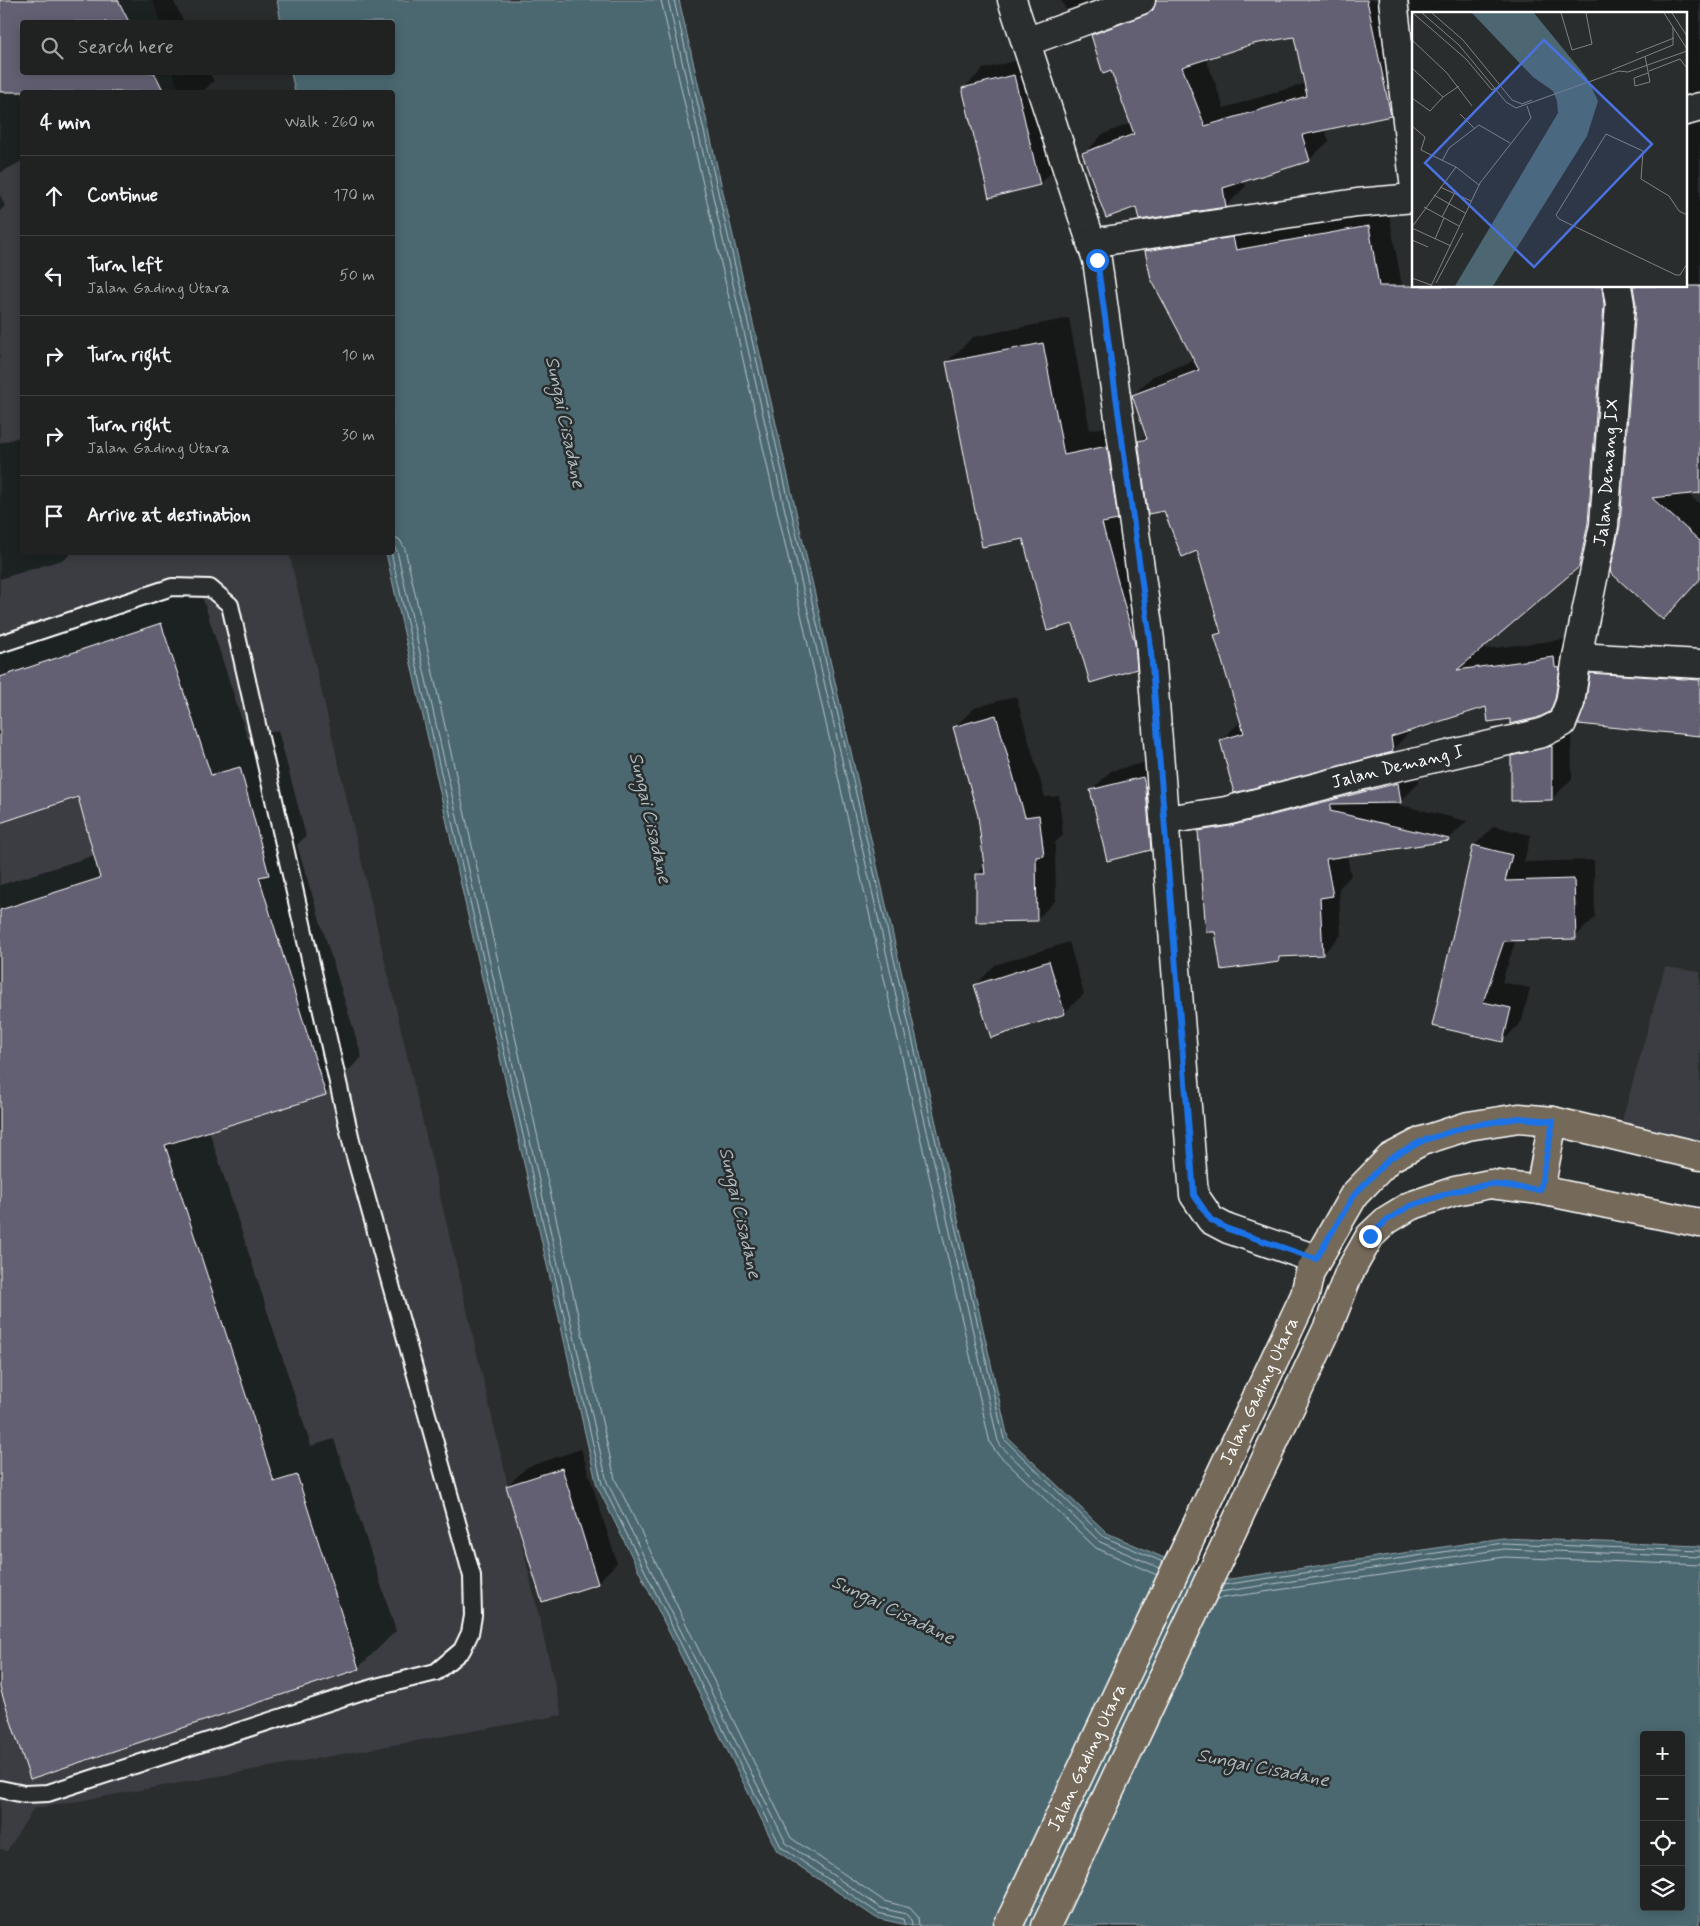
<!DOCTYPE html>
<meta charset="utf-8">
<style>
body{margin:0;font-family:Mynerve,sans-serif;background:#282a2a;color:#f1f3f6}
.controls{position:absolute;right:15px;bottom:15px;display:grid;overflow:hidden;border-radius:5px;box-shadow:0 2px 12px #0003}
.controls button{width:45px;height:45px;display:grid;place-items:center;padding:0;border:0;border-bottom:1px solid #3d3f40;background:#202222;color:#f1f3f6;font:25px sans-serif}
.stop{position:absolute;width:15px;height:15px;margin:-11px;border:4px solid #1a73e8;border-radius:50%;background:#fff}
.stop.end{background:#1a73e8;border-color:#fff;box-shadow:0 1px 5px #0008}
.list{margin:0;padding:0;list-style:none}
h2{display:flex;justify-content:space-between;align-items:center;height:65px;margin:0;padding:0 20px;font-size:21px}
h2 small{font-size:16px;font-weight:400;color:#a2a4a5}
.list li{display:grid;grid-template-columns:32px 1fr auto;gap:15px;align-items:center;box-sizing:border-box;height:80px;padding:0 20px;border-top:1px solid #3d3f40}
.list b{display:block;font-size:19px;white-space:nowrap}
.list p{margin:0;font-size:16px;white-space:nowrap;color:#a2a4a5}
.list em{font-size:16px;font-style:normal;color:#a2a4a5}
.icon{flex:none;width:28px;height:28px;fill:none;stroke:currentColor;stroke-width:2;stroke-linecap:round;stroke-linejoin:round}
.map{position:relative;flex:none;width:1700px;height:1926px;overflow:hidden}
.search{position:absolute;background:#202222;box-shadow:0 2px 12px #0003;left:20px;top:20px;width:375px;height:55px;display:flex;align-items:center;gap:12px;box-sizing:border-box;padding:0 18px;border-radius:5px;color:#a2a4a5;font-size:19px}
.panel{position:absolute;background:#202222;box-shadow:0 2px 12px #0003;left:20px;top:90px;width:375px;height:465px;border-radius:5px}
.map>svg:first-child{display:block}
</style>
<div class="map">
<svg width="1700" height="1926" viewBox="0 0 1700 1926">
<rect width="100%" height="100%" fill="#2a2d2e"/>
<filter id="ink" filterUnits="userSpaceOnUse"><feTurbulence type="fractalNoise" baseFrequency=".02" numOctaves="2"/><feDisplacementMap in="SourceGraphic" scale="10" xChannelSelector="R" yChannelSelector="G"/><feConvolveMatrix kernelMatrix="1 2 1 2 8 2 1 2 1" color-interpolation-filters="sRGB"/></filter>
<g filter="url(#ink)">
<path fill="#3b3d43" d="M 0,0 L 153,0 L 160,22 L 22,22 L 22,72 L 173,73 L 179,92 L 22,92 L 22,552 L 289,553 L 562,1715 L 33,1809 L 7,1851 L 0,1849 Z
M 1665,967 L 1700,972 L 1700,1155 L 1617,1139 Z"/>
<path fill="#4c6771" stroke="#94a4aa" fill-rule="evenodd" d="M 277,0 L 679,0 L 1008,1438 L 1107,1533 L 1217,1581 L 1503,1538 L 1700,1546 L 1700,1926 L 911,1926 L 876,1918 L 777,1851 L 597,1486 L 386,553 L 392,552 L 392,92 L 295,92 L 291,73 L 392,72 L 392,22 L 281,22 ZM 1644,1735 L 1681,1735 L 1681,1907 L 1644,1907 Z"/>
<path fill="#0007" fill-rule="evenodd" d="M 0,0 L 173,0 L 184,22 L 22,22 L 22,72 L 209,72 L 214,81 L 202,92 L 22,92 L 22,161 L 0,173 Z
M 1061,0 L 1092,0 L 1066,10 Z
M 1155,0 L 1399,0 L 1410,95 L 1390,114 L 1325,129 L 1329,141 L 1309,160 L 1244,180 L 1246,186 L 1226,206 L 1140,219 L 1137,205 L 1084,154 L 1103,134 L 1131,123 L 1112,69 L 1092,35 L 1112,16 ZM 1295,36 L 1306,83 L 1224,108 L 1206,58 L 1253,43 Z
M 1410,0 L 1700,0 L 1700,91 L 1690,93 L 1690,96 L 1700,106 L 1700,491 L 1687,493 L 1700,504 L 1700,579 L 1663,618 L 1612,572 L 1686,286 L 1686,14 L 1444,14 L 1443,11 L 1414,14 L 1414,16 L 1412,17 Z
M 1034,56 L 1060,164 L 1040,184 L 990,196 L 964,88 L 983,69 Z
M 0,195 L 5,206 L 0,211 Z
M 1388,208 L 1425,412 L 1476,286 L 1623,286 L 1599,546 L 1579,566 L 1478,650 L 1573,638 L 1569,691 L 1549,711 L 1512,718 L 1488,705 L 1412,729 L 1393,750 L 1221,740 L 1241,721 L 1216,635 L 1222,629 L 1198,549 L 1139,441 L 1147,434 L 1133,395 L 1153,376 L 1195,360 L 1146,251 L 1166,231 Z
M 1069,318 L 1090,430 L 1133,421 L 1162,642 L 1136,668 L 1074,622 L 1024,537 L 947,362 L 973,337 Z
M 22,436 L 22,552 L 72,552 L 65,559 L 0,579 L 0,443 Z
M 199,587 L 248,739 L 278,730 L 306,836 L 297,845 L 362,1057 L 325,1094 L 209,1130 L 311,1446 L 334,1439 L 396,1631 L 358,1668 L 0,1684 L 0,885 L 95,855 L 79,795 L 0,821 L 0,652 Z
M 1615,651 L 1700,655 L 1700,734 L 1587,706 L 1591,674 Z
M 1016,696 L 1045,797 L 1059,796 L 1063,835 L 1055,843 L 1056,900 L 1036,920 L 977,874 L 985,866 L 979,816 L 954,728 L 974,708 Z
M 1571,727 L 1572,779 L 1552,799 L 1512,757 L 1532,737 Z
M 1162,758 L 1170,829 L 1150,849 L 1091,791 L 1111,771 Z
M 1416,765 L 1419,783 L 1400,802 L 1392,803 L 1467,821 L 1448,840 L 1347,855 L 1351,876 L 1339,888 L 1341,935 L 1323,954 L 1284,956 L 1279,961 L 1200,831 L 1218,813 Z
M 1494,826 L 1531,835 L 1524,862 L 1594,860 L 1595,918 L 1575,937 L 1516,939 L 1502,982 L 1530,988 L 1522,1021 L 1503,1041 L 1433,1026 L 1474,846 Z
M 1069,942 L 1084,994 L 1064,1013 L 976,985 L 995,965 Z
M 581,1449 L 617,1563 L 597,1583 L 507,1486 L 527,1467 Z"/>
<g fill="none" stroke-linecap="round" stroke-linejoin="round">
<path stroke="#b7c2c6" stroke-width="1" d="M 661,0 L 990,1443 L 996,1452 L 1096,1548 L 1157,1575
M 668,0 L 998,1441 L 1001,1446 L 1100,1542 L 1160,1568
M 674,0 L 1004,1439 L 1104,1537 L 1163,1562
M 392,535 L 400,540 L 405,549 L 615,1479 L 791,1838 L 884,1901 L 910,1908 L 918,1917 L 919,1926
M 392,544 L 397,551 L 607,1482 L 786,1843 L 881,1908 L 906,1914 L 911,1920 L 912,1926
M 391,552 L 602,1484 L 781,1847 L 878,1913 L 903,1919 L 905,1926
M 1223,1585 L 1503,1543 L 1700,1551
M 1220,1592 L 1504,1549 L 1700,1557
M 1216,1599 L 1504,1557 L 1700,1565"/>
</g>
<path fill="#636173" stroke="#fff" fill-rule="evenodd" d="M 0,0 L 118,0 L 129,22 L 22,22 L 22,72 L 154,72 L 164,92 L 0,92 Z
M 1156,0 L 1367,0 L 1391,116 L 1302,135 L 1310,161 L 1223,188 L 1226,207 L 1139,220 L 1136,207 L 1106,218 L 1082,153 L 1134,134 L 1111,71 L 1103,74 L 1091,35 L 1147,14 L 1153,10 ZM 1294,37 L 1307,96 L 1205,126 L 1182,67 L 1253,44 Z
M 1014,75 L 1040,185 L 989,198 L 962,88 Z
M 1369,226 L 1379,286 L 1602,286 L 1604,305 L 1588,523 L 1579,567 L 1457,670 L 1554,657 L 1555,667 L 1560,668 L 1555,699 L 1550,712 L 1537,718 L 1510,724 L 1510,719 L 1488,722 L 1486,707 L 1391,737 L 1393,752 L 1234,793 L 1220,740 L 1244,733 L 1214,635 L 1221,633 L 1197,551 L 1182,557 L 1164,511 L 1148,514 L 1138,441 L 1147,439 L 1132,395 L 1199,370 L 1151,279 L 1145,251 L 1233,237 L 1236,250 Z
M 1633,286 L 1700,286 L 1700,493 L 1652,498 L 1700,541 L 1700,579 L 1663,620 L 1610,572 L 1620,526 L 1636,305 Z
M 1043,343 L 1064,455 L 1107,446 L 1118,520 L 1102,523 L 1135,644 L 1137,669 L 1090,683 L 1073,624 L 1047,631 L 1023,539 L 982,547 L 946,362 Z
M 161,623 L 211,775 L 240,767 L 269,875 L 259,877 L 326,1095 L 165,1145 L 274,1482 L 297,1475 L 359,1669 L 30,1779 L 0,1688 L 0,910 L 100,878 L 78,797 L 0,823 L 0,677 Z
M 1590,673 L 1700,680 L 1700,736 L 1578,724 L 1585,705 Z
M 996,715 L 1025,817 L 1039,815 L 1044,856 L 1036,857 L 1037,921 L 976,922 L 976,874 L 985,874 L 978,816 L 953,727 Z
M 1552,746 L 1552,800 L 1511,801 L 1511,756 Z
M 1143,777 L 1146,790 L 1151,850 L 1107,861 L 1090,790 Z
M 1398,783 L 1401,803 L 1331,804 L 1330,811 L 1449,839 L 1449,841 L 1326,859 L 1333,896 L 1320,898 L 1323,955 L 1279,957 L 1279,962 L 1221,970 L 1215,932 L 1206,932 L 1198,831 L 1230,826 Z
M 1473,845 L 1512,855 L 1505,881 L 1574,879 L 1576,939 L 1504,941 L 1483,1002 L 1511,1008 L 1503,1042 L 1432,1026 Z
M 1049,961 L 1065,1014 L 991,1038 L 974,985 Z
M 562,1468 L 598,1584 L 542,1602 L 506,1486 Z"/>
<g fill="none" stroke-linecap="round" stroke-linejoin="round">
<defs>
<path id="service" d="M 0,644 L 172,587 L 210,588 L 230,605 L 353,1149 L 472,1576 L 473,1616 L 470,1633 L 462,1650 L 436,1672 L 372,1688 L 48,1793 L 24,1794 L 0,1789"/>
<g id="minor">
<path d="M 1012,0 L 1097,260 L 1150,640 L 1194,1195 L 1211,1220 L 1228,1229 L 1316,1259"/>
<path d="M 1393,0 L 1414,181"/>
<path d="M 1026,42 L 1141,0"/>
<path d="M 1686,111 L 1700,107"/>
<path d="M 1091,243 L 1357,203 L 1414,198"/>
<path d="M 1577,657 L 1700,664"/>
<path id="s1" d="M 1165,820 L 1226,811 L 1383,770 L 1542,733 L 1562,723 L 1570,703 L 1577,657 L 1604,525 L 1620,304 L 1617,286"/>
</g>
<g id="primary">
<path d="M 1540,1190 L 1553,1121"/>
<path id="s2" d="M 1008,1926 L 1305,1295 L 1310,1272 L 1354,1195 L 1390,1158 L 1422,1141 L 1468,1126 L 1519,1118 L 1553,1121 L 1700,1156"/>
<path d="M 1046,1926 L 1328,1327 L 1349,1273 L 1370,1236 L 1387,1220 L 1410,1206 L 1455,1191 L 1490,1184 L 1540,1190 L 1700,1223"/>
</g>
</defs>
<use href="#service" stroke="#fff" stroke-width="20"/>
<use href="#minor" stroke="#fff" stroke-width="31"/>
<use href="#primary" stroke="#fff" stroke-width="31"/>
<use href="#service" stroke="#2a2d2e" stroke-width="16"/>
<use href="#minor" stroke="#2a2d2e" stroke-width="28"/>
<use href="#primary" stroke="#746a5a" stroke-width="28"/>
</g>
</g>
<g fill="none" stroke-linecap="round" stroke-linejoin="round" filter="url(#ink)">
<path stroke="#1a73e8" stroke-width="6" d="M 1097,260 L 1150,640 L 1194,1195 L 1211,1220 L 1228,1229 L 1316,1259 L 1354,1195 L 1390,1158 L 1422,1141 L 1468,1126 L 1519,1118 L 1553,1121 L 1540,1190 L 1490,1184 L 1455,1191 L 1410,1206 L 1387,1220 L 1370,1236"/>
</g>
<g text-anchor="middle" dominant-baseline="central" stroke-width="5" stroke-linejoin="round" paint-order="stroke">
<g font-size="18" fill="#fff" stroke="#2a2d2e">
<text stroke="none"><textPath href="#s1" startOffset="665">Jalan Demang IX</textPath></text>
<text stroke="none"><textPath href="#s1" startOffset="239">Jalan Demang I</textPath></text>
<text stroke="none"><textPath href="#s2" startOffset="591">Jalan Gading Utara</textPath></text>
<text stroke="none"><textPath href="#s2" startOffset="186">Jalan Gading Utara</textPath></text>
</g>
<g font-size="19" font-style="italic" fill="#aebbbf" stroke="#2a2d2e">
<text transform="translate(565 422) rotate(78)">Sungai Cisadane</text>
<text transform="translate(650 818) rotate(77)">Sungai Cisadane</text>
<text transform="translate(740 1213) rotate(77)">Sungai Cisadane</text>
<text transform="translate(893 1610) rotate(26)">Sungai Cisadane</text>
<text transform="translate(1263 1768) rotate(11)">Sungai Cisadane</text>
</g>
</g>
<g transform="translate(1412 12)">
<rect width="275" height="275" fill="#2a2d2e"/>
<path d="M 60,1 L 122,1 L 175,66 L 186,89 L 175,124 L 81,274 L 43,274 L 146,101 L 145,89 L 141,79 L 121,65 Z" fill="#4c6771"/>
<path fill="none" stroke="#7f8182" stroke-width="1" d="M 1,1 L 54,47 L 80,78 L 84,76M 10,1 L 47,33 L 94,90 L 104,96 L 207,59 L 216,60 L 275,39M 20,1 L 51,28 L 100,88 L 110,92 L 120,88M 149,1 L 160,38 L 180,32 L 174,1M 252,1 L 275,37M 260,1 L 275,24M 0,28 L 35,61 L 60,94M 224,41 L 262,26M 233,44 L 238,70 L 223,74 L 222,66 L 236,61M 0,56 L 31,85M 200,58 L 261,33 L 261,15M 237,59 L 268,47 L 274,55M 0,86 L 18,99 L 31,85 L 47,74M 48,102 L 62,116M 0,114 L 13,125 L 9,138 L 44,155 L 67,173M 30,149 L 37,136 L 67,113 L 98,131M 28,175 L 59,189M 22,183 L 53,201M 12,195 L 47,214M 275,203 L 267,199 L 257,184 L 229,167 L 231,139 L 194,122 L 144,203 L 147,207 L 264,263 L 268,263 L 275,252M 30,205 L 42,182M 0,215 L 44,155M 0,216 L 39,234M 23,227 L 32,206M 0,228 L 16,235M 0,266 L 19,273M 24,271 L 51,221M 19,274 L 68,171 L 119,106 L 115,94"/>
<path fill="#4a71e0" fill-opacity="0.15" stroke="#4a71e0" stroke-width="2.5" d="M 132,28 L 240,132 L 122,255 L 13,151 Z"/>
<rect width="275" height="275" fill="none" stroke="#fff" stroke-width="2.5"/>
</g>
</svg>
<div class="controls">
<button>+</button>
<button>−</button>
<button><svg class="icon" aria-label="locate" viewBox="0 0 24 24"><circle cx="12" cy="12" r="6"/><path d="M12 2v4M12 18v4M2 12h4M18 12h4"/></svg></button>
<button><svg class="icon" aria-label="layers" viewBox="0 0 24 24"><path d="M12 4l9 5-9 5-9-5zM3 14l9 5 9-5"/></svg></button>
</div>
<div class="stop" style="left:1097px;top:260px"></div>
<div class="stop end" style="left:1370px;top:1236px"></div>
<div class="search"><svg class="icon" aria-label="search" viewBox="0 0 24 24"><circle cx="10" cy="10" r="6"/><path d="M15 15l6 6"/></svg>Search here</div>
<section class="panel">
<h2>4 min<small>Walk · 260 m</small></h2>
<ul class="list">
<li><svg class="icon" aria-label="ahead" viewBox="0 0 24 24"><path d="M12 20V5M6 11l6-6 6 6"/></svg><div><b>Continue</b></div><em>170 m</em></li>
<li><svg class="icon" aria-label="left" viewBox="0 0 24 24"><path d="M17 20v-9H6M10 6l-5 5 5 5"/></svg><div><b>Turn left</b><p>Jalan Gading Utara</p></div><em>50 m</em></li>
<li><svg class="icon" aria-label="right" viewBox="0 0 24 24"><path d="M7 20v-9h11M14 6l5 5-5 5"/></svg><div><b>Turn right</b></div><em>10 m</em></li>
<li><svg class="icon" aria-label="right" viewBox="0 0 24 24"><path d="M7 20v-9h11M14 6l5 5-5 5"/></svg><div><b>Turn right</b><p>Jalan Gading Utara</p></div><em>30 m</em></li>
<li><svg class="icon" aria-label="arrive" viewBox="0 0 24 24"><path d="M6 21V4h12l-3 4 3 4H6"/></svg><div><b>Arrive at destination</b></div></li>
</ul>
</section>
</div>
